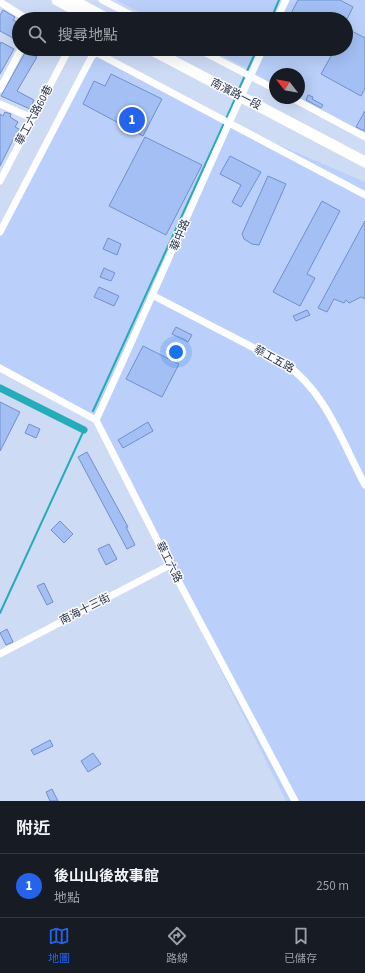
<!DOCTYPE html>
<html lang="zh-TW">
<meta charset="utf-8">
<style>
body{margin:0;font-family:"Source Sans 3","Noto Sans TC",sans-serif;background:#20242c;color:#f1f3f6}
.compass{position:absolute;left:269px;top:68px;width:36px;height:36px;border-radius:50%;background:#171b24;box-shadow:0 4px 16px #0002;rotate:301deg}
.you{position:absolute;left:176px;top:352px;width:14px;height:14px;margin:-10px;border:3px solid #fff;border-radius:50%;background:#1a73e8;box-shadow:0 0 0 6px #1a73e833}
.badge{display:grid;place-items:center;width:26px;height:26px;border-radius:50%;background:#2563eb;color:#fff;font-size:13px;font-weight:700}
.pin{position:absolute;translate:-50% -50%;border:2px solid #fff;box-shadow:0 1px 4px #0006}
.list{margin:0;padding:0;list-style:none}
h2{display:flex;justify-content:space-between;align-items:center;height:52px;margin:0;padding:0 16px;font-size:17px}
h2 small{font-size:13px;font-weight:400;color:#9ea1a6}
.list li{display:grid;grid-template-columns:26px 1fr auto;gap:12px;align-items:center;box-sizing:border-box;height:64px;padding:0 16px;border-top:1px solid #363941}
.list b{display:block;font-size:15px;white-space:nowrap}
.list p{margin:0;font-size:13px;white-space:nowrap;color:#9ea1a6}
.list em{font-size:13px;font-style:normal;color:#9ea1a6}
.icon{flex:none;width:22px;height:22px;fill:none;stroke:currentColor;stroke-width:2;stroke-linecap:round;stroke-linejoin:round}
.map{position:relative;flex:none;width:365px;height:801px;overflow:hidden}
.search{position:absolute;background:#171b24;box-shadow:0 4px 16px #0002;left:12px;right:12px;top:12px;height:44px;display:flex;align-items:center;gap:10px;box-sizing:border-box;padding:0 14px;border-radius:22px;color:#9ea1a6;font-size:15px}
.sheet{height:116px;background:#171b24}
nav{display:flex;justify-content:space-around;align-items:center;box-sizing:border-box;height:56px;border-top:1px solid #363941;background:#171b24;font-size:11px;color:#9ea1a6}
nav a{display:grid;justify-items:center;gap:2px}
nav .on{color:#2563eb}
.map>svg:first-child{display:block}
</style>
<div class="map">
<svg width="365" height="801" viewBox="0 0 365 801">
<rect width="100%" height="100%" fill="#cddbf5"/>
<path fill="#bad0fa" d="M 116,0 L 279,0 L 271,19 L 153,19 Z
M 287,0 L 365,0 L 365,135 L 299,98 L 299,74 L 275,74 L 275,88 L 252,76 L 264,49 L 346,49 L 346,19 L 278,19 Z
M 210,49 L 257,49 L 248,69 Z
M 97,53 L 228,123 L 365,182 L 365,801 L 286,801 L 96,420 L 0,368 L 0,232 Z"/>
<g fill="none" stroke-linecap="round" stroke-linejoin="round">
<path stroke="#25acb7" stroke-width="2" d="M 271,19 L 279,0
M 238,91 L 257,49
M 93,411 L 235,99
M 0,613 L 84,430"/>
<path stroke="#25acb7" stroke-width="7" d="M 0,388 L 84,430"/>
</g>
<path fill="#a3bff4" stroke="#718fcc" d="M 298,0 L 340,0 L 353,7 L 347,19 L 288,19 Z
M 3,10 L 15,17 L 13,20 L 19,23 L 19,32 L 17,31 L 13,38 L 0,31 L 0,15 Z
M 346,28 L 365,38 L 365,88 L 361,96 L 321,74 L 335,49 L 346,49 Z
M 1,42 L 14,49 L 0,74 L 0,45 Z
M 26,51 L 37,57 L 17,91 L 34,100 L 30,109 L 1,96 Z
M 111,74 L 162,99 L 143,136 L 83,104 L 94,81 L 105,86 Z
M 308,95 L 313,97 L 312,99 L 323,105 L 321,108 L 306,100 Z
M 365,111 L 365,131 L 356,127 Z
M 5,112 L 11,114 L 10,117 L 18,122 L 15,127 L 21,130 L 18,135 L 16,134 L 0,166 L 0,114 L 3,116 Z
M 145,137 L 202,165 L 166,235 L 109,206 Z
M 230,156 L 261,172 L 241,207 L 232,202 L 241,185 L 220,174 Z
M 268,176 L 286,184 L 259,245 L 252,244 L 244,239 L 242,234 Z
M 322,201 L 340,211 L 307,274 L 315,278 L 300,306 L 273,292 Z
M 365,221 L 365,299 L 361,297 L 349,303 L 346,300 L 344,303 L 334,299 L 327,312 L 318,308 Z
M 108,238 L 121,244 L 117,255 L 103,249 Z
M 104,268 L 115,273 L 111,281 L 100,277 Z
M 99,287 L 119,296 L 114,306 L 94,297 Z
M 307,310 L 310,315 L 296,321 L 293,316 Z
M 176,327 L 192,335 L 188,342 L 172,334 Z
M 143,346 L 179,364 L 162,397 L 126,379 Z
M 0,402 L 20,412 L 0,451 Z
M 148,422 L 153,431 L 123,448 L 118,440 Z
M 29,424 L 40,429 L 36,438 L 25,433 Z
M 87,452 L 128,527 L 126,527 L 135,545 L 127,549 L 78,457 Z
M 60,521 L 73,534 L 64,543 L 51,530 Z
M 109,544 L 117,559 L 106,565 L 98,549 Z
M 44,583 L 53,602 L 47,605 L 37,586 Z
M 7,629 L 13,642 L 6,645 L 0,633 Z
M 50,740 L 53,746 L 34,755 L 31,750 Z
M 93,753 L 101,764 L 88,772 L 81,761 Z
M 52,789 L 58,801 L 50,801 L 46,792 Z"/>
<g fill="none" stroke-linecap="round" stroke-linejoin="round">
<path stroke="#fff" stroke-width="7" d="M 102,0 L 139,19
M 0,2 L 27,19
M 277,19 L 286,0
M 198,49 L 275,89
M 0,89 L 21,49
M 292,98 L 365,137
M 0,104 L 32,118
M 0,181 L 69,49
M 0,232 L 92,56 L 97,53 L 365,195
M 154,296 L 285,364 C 325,390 343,444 365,485
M 0,368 L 96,420 L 170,565 L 295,801
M 96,420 C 153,297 205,172 263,49
M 0,654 L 170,565"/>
<path stroke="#fff" stroke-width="11" d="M 57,0 L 79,12
M 72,0 L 108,19
M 150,49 L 365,162"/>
</g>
<g text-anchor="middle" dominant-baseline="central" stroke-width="3" stroke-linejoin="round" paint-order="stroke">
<g font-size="11" fill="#293650" stroke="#fbfbfb">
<text transform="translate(236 94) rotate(27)">南濱路一段</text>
<text transform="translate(34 115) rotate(-62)">華工六路60巷</text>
<text transform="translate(180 235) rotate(-67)">華中路</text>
<text transform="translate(274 359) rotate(29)">華工五路</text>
<text transform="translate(169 562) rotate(63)">華工六路</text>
<text transform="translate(85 609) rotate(-27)">南海十三街</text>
</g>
</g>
</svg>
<svg class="compass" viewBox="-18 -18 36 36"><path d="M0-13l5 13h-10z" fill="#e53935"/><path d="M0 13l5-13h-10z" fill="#9ea1a6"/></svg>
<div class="you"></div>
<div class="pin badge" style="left:132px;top:120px">1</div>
<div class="search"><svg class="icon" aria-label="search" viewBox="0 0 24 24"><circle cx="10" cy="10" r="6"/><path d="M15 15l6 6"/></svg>搜尋地點</div>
</div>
<section class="sheet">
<h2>附近<small></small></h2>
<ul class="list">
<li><span class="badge">1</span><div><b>後山山後故事館</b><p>地點</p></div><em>250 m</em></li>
</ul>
</section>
<nav>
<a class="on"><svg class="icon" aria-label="map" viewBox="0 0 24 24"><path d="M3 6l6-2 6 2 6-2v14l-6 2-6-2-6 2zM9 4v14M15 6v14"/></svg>地圖</a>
<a><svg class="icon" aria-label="directions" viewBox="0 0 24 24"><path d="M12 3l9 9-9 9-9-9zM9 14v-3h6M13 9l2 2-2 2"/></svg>路線</a>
<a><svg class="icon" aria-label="saved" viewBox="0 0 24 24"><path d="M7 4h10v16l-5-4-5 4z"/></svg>已儲存</a>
</nav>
